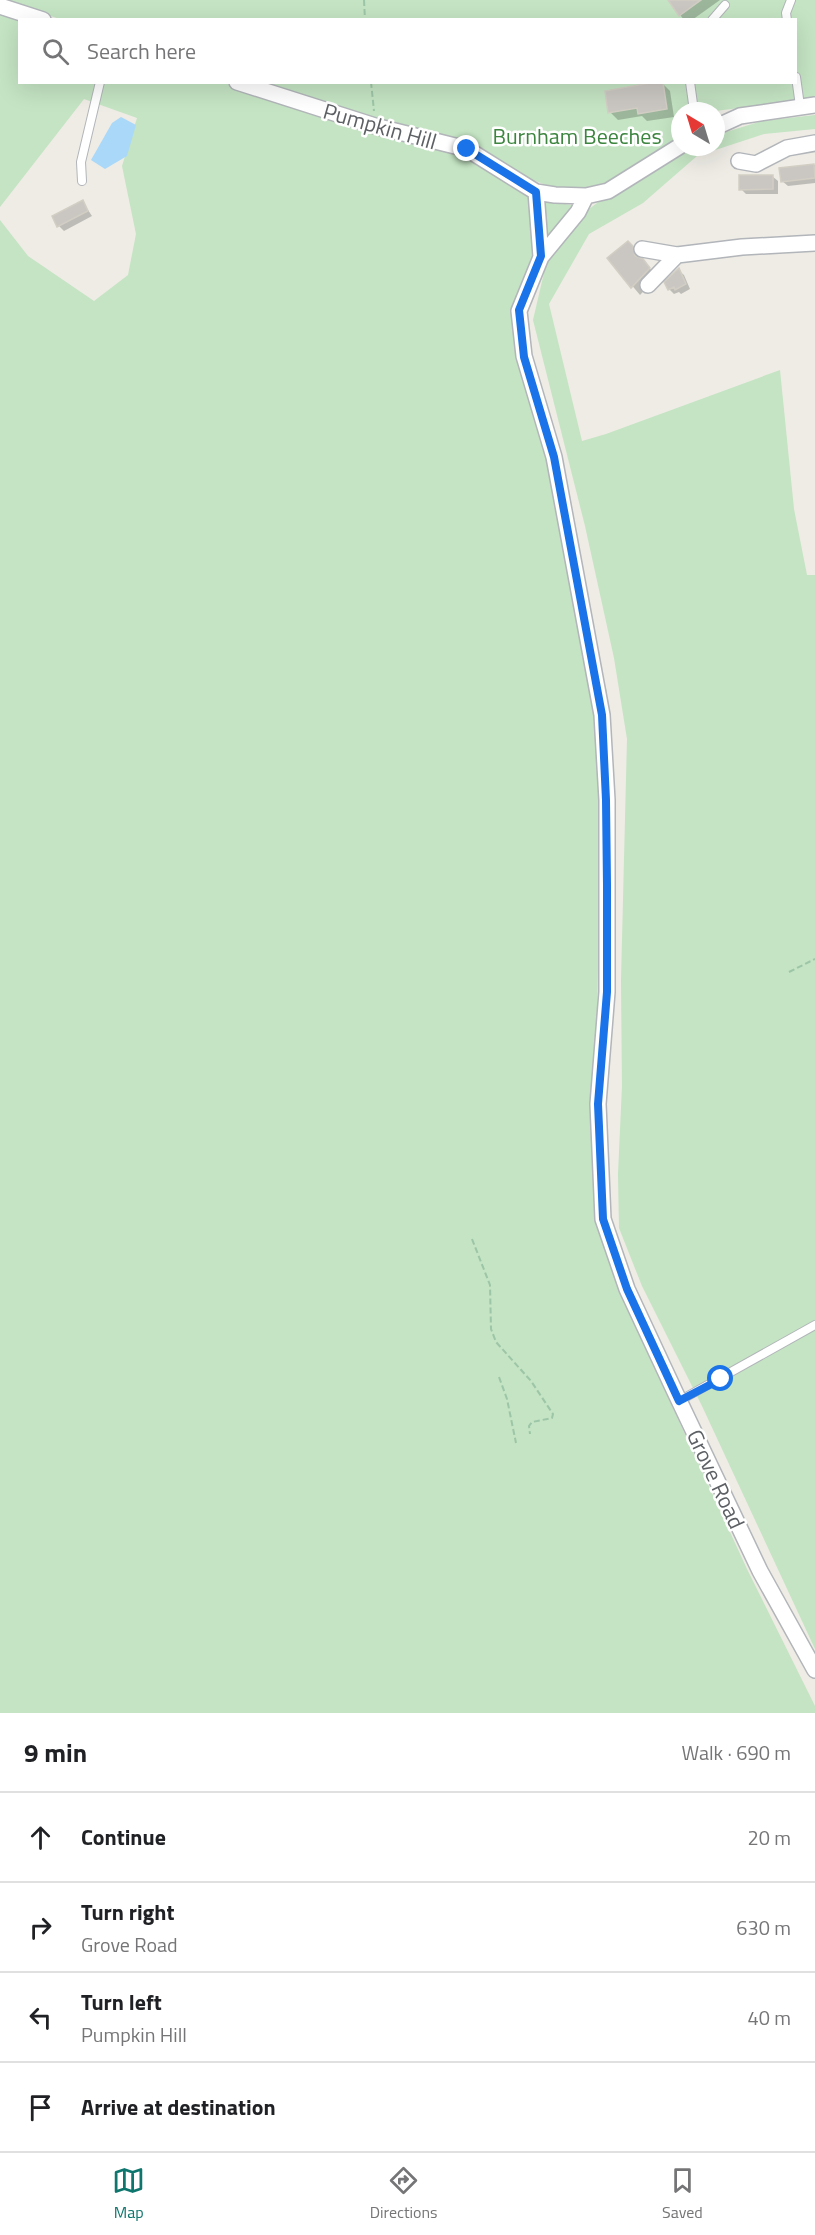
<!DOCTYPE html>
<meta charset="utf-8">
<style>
body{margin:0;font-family:"Titillium Web",sans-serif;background:#f2f2f2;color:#202124}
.compass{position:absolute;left:671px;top:102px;width:54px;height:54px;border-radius:50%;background:#fff;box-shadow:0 6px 24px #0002;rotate:322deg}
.stop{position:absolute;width:18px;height:18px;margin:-14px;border:4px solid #1a73e8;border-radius:50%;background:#fff}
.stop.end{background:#1a73e8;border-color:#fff;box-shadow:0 2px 6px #0008}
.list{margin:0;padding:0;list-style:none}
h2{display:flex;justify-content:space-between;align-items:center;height:78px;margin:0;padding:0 24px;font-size:26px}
h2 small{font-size:20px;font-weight:400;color:#757577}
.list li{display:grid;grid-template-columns:39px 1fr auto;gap:18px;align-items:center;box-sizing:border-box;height:90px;padding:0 24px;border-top:2px solid #e0e0e0}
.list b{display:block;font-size:22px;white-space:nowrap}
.list p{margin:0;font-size:20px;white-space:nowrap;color:#757577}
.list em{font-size:20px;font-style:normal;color:#757577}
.icon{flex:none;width:33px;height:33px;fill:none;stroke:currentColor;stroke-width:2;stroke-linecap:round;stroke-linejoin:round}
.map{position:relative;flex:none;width:815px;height:1713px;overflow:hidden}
.search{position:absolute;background:#fff;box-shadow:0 6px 24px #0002;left:18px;right:18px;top:18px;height:66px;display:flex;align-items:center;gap:15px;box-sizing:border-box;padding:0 21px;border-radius:0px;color:#757577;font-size:22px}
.sheet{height:438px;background:#fff}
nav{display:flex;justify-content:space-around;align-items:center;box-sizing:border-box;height:84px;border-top:2px solid #e0e0e0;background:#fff;font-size:16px;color:#757577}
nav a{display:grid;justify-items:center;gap:3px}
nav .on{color:#0f766e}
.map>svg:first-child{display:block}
</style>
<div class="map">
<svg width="815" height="1713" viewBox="0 0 815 1713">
<rect width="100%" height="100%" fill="#eeece5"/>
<path fill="#c4e4c3" d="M 1,0 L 815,0 L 815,99 L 715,111 L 680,111 L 680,137 L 607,182 L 583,191 L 549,186 L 336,108 L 258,83 L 796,82 L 796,20 L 63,20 Z
M 0,11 L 20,20 L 20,82 L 224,83 L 471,158 L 509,179 L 534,203 L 537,253 L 515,328 L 546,418 L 584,627 L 606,688 L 612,740 L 611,786 L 598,969 L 594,1217 L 643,1343 L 747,1569 L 815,1706 L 815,1713 L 0,1713 L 0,220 L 28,256 L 94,301 L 128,275 L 136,234 L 122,166 L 137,118 L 84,99 L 0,207 Z
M 815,115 L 815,129 L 764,134 L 697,156 L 643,203 L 589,234 L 549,304 L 582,441 L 606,434 L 780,370 L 794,509 L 807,575 L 815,575 L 815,1649 L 702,1406 L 642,1286 L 619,1228 L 618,1174 L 622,1086 L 621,981 L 627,739 L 614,658 L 585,526 L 533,320 L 547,260 L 589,209 L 609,194 L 689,147 L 716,147 L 716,135 L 762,121 Z
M 541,200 L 571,205 L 574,211 L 545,243 Z"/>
<path fill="#aad8f9" d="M 121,117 L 136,125 L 127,156 L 105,169 L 91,160 L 112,123 Z"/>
<path fill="#0003" d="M 669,0 L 720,0 L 692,20 L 684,20 Z
M 662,83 L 670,91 L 674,117 L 647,121 L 642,116 L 618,120 L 610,112 Z
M 815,165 L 815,183 L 788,186 L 782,181 L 781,169 Z
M 772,176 L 778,181 L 778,194 L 746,194 L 741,189 Z
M 82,201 L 92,216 L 64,231 L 59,226 Z
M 628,243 L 657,277 L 640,295 L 609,258 Z
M 679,271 L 684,275 L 690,289 L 681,294 L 679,292 L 674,294 L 669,289 Z"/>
<path fill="#cac7c2" stroke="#d2cec4" stroke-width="1.5" d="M 668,0 L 701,0 L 679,16 Z
M 656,82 L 663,82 L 667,109 L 638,114 L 637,108 L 608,113 L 605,91 Z
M 814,164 L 815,178 L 781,182 L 779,168 Z
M 739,175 L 773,175 L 773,189 L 739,190 Z
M 83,200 L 88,211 L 57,227 L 52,216 Z
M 628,241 L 633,246 L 635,256 L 643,259 L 650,268 L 631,288 L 607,258 Z
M 679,268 L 686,284 L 675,290 L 674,287 L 668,290 L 664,282 Z"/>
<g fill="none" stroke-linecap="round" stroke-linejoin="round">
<defs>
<path id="lane" d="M 712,20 L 725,5
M 787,20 L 786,13 L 791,0
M 796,77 L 800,106
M 690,82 L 694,111
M 82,181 L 81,162 L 100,82
M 679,1401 L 815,1325"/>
<path id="street" d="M 0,6 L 43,20
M 237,82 L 375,126 L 467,149 L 536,192 L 555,195 L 586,196 L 608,191 L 680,146
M 716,127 L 740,116 L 815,105
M 739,161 L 756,164 L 787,148 L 815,143
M 536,192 L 541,257
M 586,196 L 578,212 L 541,257 L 519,311 L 524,356 L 554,457 L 602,715 L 607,800 L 607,992 L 598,1104 L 603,1219 L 627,1289 L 675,1392 L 760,1571 L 815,1670
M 642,249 L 677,255 L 648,285
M 677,255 L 742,247 L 815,243"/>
</defs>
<use href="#lane" stroke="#b2b5b9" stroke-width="10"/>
<use href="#street" stroke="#b2b5b9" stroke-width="18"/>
<path stroke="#9dc5a7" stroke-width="2" stroke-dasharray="6 3" stroke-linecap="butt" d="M 364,0 L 365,20
M 371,82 L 374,111
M 789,972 L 815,959
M 472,1239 L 490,1285 L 491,1329 L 496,1342 L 531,1381 L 553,1414 L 552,1418 L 532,1422 L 529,1426 L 530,1434
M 499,1377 L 507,1399 L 516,1443"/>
<use href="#lane" stroke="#fff" stroke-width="8"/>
<use href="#street" stroke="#fff" stroke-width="15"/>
</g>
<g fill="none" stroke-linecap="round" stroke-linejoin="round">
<path stroke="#1a73e8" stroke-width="8" d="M 467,149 L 536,192 L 541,256 L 519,310 L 524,357 L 554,457 L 602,715 L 606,800 L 607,885 L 607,992 L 598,1104 L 603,1219 L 627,1289 L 679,1401 L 721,1379"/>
</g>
<g text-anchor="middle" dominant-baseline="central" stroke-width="5" stroke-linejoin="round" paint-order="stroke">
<g font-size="22" fill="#5d6064" stroke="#fff">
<text transform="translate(380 126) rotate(16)">Pumpkin Hill</text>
<text transform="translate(716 1479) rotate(65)">Grove Road</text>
</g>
<g font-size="22" fill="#3b853e" stroke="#fff">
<text x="577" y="136">Burnham Beeches</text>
</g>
</g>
</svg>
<svg class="compass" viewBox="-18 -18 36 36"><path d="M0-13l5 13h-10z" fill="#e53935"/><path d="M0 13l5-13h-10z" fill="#757577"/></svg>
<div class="stop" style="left:721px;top:1379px"></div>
<div class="stop end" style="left:467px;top:149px"></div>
<div class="search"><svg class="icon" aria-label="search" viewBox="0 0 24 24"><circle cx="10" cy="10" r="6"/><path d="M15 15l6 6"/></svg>Search here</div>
</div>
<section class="sheet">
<h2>9 min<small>Walk · 690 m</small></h2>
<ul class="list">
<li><svg class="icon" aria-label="ahead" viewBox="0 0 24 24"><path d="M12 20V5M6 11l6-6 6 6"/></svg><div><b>Continue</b></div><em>20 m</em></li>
<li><svg class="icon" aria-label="right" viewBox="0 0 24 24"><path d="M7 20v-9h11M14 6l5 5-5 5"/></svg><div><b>Turn right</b><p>Grove Road</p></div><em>630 m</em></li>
<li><svg class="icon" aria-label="left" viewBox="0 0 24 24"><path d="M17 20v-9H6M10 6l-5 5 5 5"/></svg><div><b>Turn left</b><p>Pumpkin Hill</p></div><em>40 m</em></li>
<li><svg class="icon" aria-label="arrive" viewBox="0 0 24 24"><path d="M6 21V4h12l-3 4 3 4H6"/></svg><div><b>Arrive at destination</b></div></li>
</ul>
</section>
<nav>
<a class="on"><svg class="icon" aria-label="map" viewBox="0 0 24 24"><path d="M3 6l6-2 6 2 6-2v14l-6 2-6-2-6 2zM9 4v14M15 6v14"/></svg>Map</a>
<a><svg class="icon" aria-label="directions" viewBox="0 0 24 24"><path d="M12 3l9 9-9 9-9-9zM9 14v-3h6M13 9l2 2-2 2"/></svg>Directions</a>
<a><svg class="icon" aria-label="saved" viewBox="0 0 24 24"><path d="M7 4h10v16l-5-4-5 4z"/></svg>Saved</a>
</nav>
